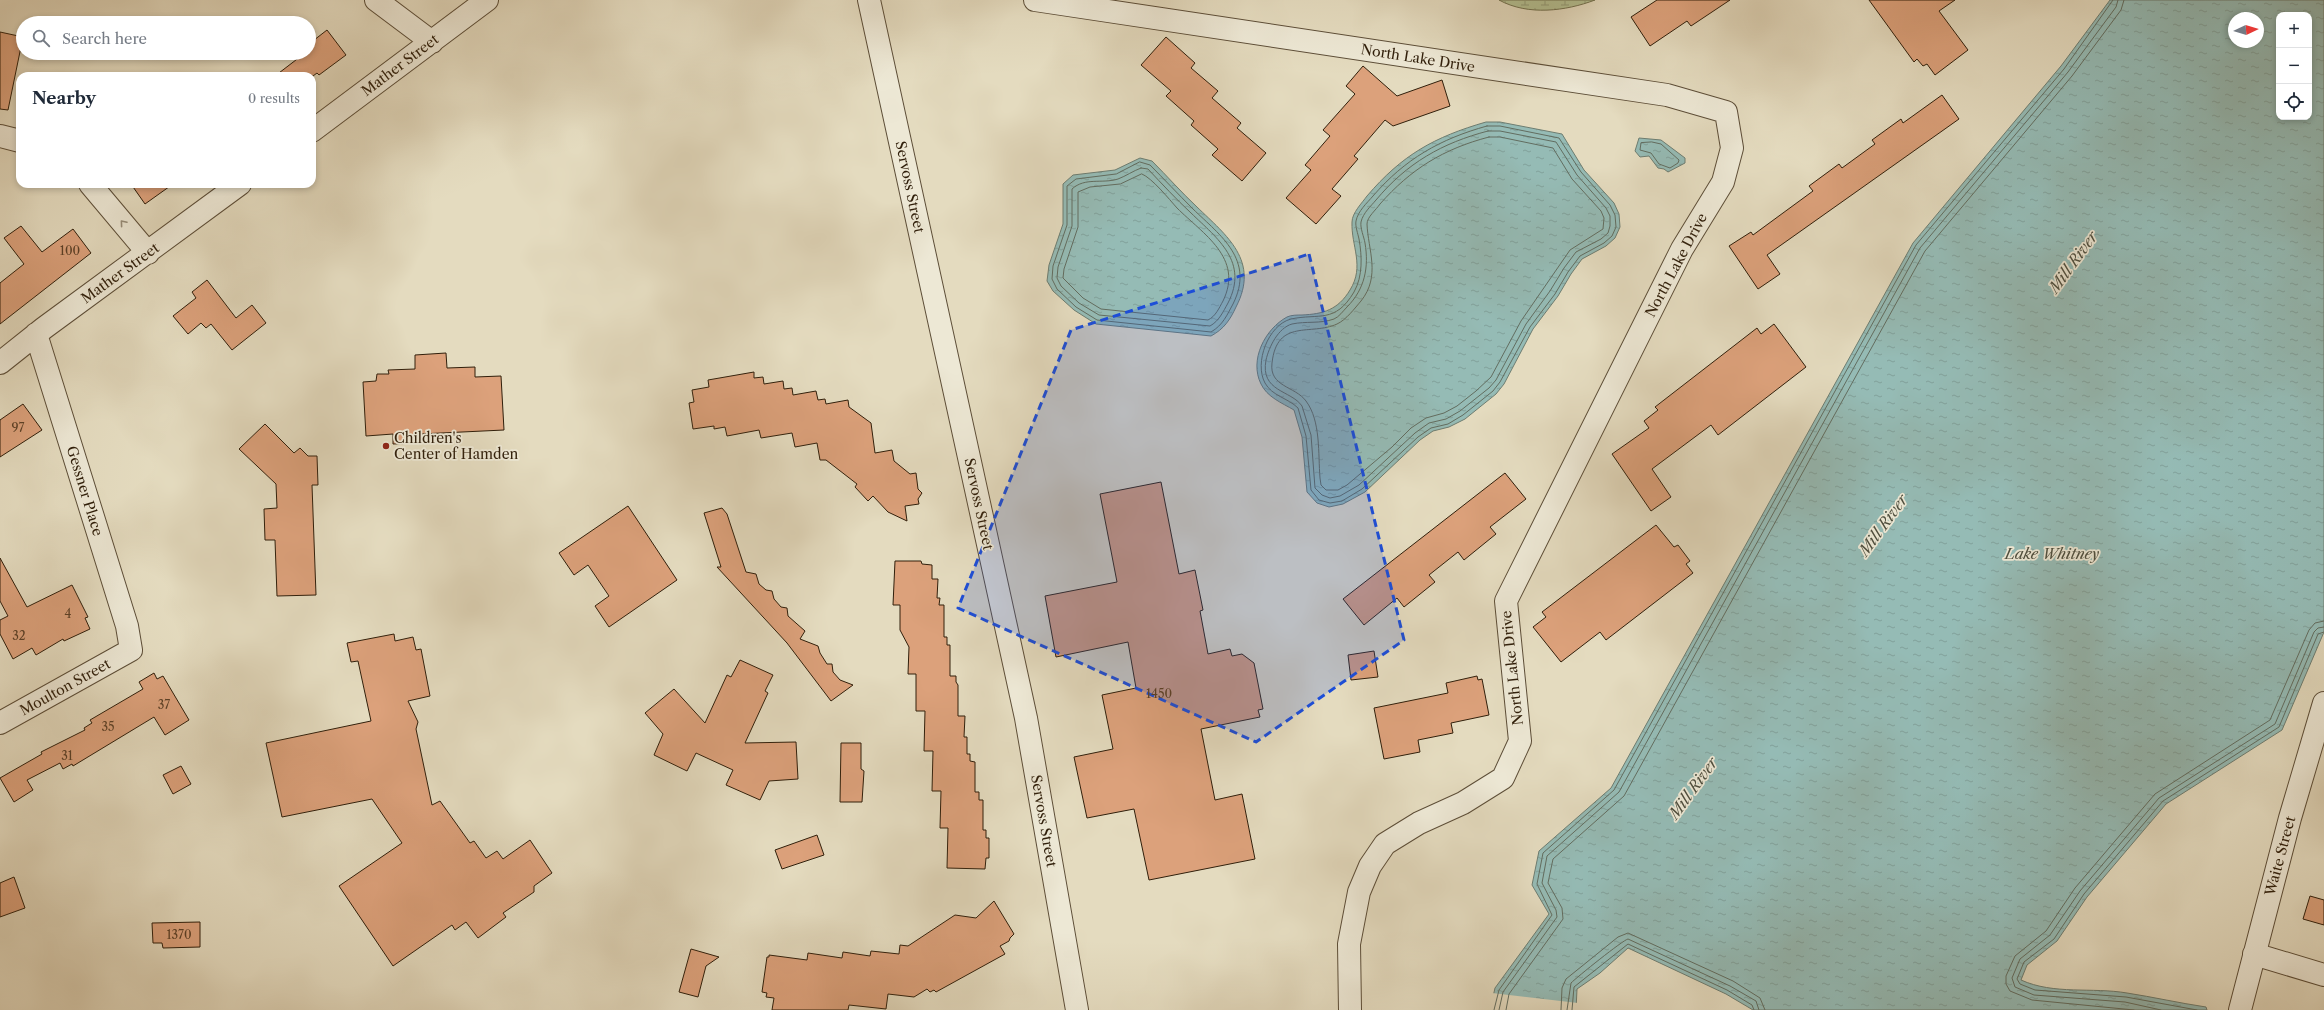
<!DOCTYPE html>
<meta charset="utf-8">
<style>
body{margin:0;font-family:"Libre Caslon Text",serif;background:#f6f6f7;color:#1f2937}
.controls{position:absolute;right:12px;top:12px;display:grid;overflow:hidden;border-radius:8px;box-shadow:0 2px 6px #0003}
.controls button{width:36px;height:36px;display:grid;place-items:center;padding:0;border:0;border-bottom:1px solid #e0e1e3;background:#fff;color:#1f2937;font:20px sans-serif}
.compass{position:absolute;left:2228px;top:12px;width:36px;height:36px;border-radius:50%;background:#fff;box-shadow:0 2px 6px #0003;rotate:86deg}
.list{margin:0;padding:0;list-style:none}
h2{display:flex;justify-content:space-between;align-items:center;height:52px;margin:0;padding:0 16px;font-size:17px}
h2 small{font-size:13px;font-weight:400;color:#747a83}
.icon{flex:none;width:22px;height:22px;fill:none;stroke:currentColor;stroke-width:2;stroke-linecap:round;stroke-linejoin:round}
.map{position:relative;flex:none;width:2324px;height:1010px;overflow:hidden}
.search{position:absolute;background:#fff;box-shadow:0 2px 6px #0003;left:16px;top:16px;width:300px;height:44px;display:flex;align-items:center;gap:10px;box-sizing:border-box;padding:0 14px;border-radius:22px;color:#747a83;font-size:15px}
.panel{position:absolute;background:#fff;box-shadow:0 2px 6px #0003;left:16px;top:72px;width:300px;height:116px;border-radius:12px}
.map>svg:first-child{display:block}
</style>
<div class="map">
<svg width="2324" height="1010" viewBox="0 0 2324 1010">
<defs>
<pattern id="wetland-marsh" width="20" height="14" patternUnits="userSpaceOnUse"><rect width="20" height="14" fill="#b4c092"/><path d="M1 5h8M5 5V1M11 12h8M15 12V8" fill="none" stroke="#939b75"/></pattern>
<pattern id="water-ripples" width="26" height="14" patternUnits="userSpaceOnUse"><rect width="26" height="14" fill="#95bbb5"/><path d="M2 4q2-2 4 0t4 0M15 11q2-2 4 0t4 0" fill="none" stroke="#81a09a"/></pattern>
</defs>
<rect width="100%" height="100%" fill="#e4dbbf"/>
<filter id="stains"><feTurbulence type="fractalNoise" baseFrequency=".005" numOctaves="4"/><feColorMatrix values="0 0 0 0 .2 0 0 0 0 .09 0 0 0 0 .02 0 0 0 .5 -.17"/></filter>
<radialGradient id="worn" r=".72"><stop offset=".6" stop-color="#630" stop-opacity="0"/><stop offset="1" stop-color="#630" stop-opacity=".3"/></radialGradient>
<path fill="url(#wetland-marsh)" stroke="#72704e" d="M 1499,0 L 1595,0 C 1566,11 1528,16 1499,0 Z"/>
<path fill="url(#water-ripples)" stroke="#6d7d71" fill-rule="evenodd" d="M 2110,0 L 2324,0 L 2324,632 L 2282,730 L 2166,804 L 2087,897 L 2057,941 L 2027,965 L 2021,980 C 2054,995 2092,987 2127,993 C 2153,997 2179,1003 2206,1007 L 2207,1010 L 1753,1010 L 1726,994 L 1628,948 L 1600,973 L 1577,989 L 1576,1010 L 1490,1010 L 1495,988 L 1549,914 L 1532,885 L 1539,851 L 1611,788 L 1913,243 L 2061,66 ZM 2279,15 L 2309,15 L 2309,117 L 2279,117 ZM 2234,18 L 2258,18 L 2258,42 L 2234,42 Z
M 1486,122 L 1500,122 L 1562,134 L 1584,170 L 1614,203 L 1619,214 L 1620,227 L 1615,238 L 1606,246 L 1582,259 L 1571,274 L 1558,296 L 1533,329 L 1504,384 L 1496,394 L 1465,419 L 1449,427 L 1433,431 L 1420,440 L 1365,492 L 1343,504 L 1329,507 L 1317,503 L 1307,492 L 1302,437 L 1294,410 C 1282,403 1267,397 1261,384 C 1249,360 1265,329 1287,317 C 1291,315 1297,315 1302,315 C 1323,314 1338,310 1350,290 C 1365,266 1351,246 1352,222 C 1352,213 1362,203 1367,196 C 1402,155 1434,137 1486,122 Z
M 1639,138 L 1661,140 L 1685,158 L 1685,163 L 1668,172 L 1664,169 L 1658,168 L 1649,156 L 1640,157 L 1635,151 Z
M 1140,158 L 1152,161 C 1167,176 1181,192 1197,207 C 1227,236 1260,261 1236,307 C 1230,320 1224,329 1211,336 L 1096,324 L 1074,310 L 1053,291 L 1047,281 L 1049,265 L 1063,224 L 1063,184 L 1073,175 L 1115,170 Z"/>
<path fill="#e4dbbf" d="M 1492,993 L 1578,1003 L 1578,1010 L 1488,1010 Z"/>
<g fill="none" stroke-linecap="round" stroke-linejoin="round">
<path stroke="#626d60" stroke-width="1" d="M 1487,126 L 1500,126 L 1559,138 L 1581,172 L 1610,205 L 1615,215 L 1616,227 L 1612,236 L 1604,243 L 1580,256 L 1568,272 L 1555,294 L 1530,327 L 1500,382 L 1493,391 L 1463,415 L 1448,424 L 1431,428 L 1418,437 L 1362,489 L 1342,501 L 1330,503 L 1319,500 L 1311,490 L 1306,436 L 1298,408 C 1288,398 1272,396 1265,383 C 1254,363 1268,325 1291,319 C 1319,313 1335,324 1354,292 C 1363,276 1362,256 1359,239 C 1358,234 1355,226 1356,221 C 1358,211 1367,203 1373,196 C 1405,159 1440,139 1487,126 Z
M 1488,131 L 1500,131 L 1556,142 L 1577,175 L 1606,208 L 1610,216 L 1610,226 L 1608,233 L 1601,239 L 1576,252 L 1564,268 L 1550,291 L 1526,324 L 1496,380 L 1489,388 L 1460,411 L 1446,419 L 1429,423 L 1415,433 L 1359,485 L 1340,496 L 1330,498 L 1322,495 L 1315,488 L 1311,435 L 1302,406 C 1291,390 1260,392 1266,360 C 1269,347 1278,328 1292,324 C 1306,321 1320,324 1334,319 C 1339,317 1343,311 1347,307 C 1365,289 1369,267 1365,243 C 1364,237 1360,228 1361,222 C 1363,213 1371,206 1376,200 C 1407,163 1442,143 1488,131 Z
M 1489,137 L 1500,137 L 1553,148 L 1572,179 L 1601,211 L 1604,218 L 1603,229 L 1570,250 L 1521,321 L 1491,377 L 1476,391 L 1457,406 L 1444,413 L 1426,418 L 1411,428 L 1392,447 L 1347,485 L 1338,490 L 1326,490 L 1321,485 L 1320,478 C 1318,454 1321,421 1306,401 C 1295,386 1269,387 1272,363 C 1277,318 1311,336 1337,324 C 1346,320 1355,308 1361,301 C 1381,276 1368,250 1367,224 C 1367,217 1376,210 1380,204 C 1411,169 1443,149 1489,137 Z
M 1652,142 L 1661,144 L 1679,160 L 1678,163 L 1670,168 L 1659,164 L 1651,153 L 1640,150 L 1641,143 Z
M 1140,162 L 1150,165 C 1164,179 1178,194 1193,209 C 1221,236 1255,260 1233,304 C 1227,315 1223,325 1211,332 L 1097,320 L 1076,307 L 1057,289 L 1052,279 L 1053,266 L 1067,225 L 1067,186 L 1076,179 L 1116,174 Z
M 1141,168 L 1148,169 C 1162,184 1176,199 1191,213 C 1218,239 1249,262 1228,303 C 1223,312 1219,321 1210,326 L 1099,315 L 1079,303 L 1061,286 L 1057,278 L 1058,267 L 1072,226 L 1072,189 C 1085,177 1102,184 1118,179 C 1126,176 1133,171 1141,168 Z
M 1142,174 C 1152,178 1169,199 1177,208 C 1203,234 1244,258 1223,301 C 1219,308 1216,316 1208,320 L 1101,309 L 1083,298 L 1063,278 L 1064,269 L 1078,227 L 1078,192 L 1090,187 L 1120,184 Z
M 1494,1010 L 1499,990 L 1552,915 L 1537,884 L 1543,853 L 1614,790 L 1916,245 L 2064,69 L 2113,0
M 1499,1010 L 1503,992 L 1557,917 L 1556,910 L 1542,883 L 1547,856 L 1619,792 L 1920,248 L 2068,72 L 2116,7 L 2118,0
M 1506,1010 L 1509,994 L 1563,919 L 1562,908 L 1548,883 L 1553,859 L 1624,796 L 1925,251 L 2072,76 L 2121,10 L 2124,0
M 1561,1010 L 1562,988 L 1566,979 L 1618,937 L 1628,933 L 1733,981 L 1760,998 L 1765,1010
M 1567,1010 L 1571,983 C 1577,977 1623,940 1628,939 L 1730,986 L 1756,1001 L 1759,1010
M 1572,1010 L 1574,987 L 1628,944 L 1727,990 L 1752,1005 L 1754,1010
M 2134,1010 L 2032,1000 L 2010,991 L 2006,984 L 2006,976 L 2015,956 L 2046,931 L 2075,888 L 2155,794 L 2270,720 L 2309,630 L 2315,623 L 2324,621
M 2161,1010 L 2125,1002 L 2034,995 L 2015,987 L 2012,978 L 2020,959 L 2050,935 L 2080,891 L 2159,798 L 2275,724 L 2314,632 L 2318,628 L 2324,627
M 2197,1010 L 2126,997 L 2035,990 L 2020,984 L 2017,979 L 2024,962 L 2054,939 L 2084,894 L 2163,801 L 2279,727 L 2318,634 L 2324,632"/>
</g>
<path fill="#dca17b" stroke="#301f0b" d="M 1657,0 L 1730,0 L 1691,26 L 1687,21 L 1650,46 L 1631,17 Z
M 1869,0 L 1955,0 L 1939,11 L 1968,50 L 1935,75 L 1927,64 L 1923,66 L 1917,59 L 1914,62 Z
M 327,30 L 346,55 L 319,75 L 317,73 L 313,76 L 275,76 L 305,53 L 309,53 L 309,44 Z
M 0,32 L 23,37 L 8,110 L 0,109 Z
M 1166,37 L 1195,63 L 1191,68 L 1218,91 L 1212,98 L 1241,123 L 1237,128 L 1266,153 L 1242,181 L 1212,155 L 1218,149 L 1191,125 L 1194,121 L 1166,96 L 1171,91 L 1141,65 Z
M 1363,66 L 1397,96 L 1442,80 L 1450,106 L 1393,126 L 1385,120 L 1354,156 L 1358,159 L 1332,189 L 1341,196 L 1316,224 L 1286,198 L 1311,170 L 1305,165 L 1330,136 L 1323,130 L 1355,94 L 1346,86 Z
M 1942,95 L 1959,119 L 1767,255 L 1780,274 L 1758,289 L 1729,246 L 1751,232 L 1753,235 L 1813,191 L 1809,186 L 1839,164 L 1842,168 L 1875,144 L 1872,140 L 1901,119 L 1903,123 Z
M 131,184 L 173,184 L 145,204 Z
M 21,226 L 42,252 L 73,229 L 91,253 L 0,324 L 0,283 L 24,264 L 4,238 Z
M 207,280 L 236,318 L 252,305 L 266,323 L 232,350 L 211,324 L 206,328 L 201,323 L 188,334 L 173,316 L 196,298 L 192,292 Z
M 1774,324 L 1806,367 L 1718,435 L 1711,425 L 1652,469 L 1671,497 L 1651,511 L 1612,454 L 1649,428 L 1644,421 L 1658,410 L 1655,407 L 1757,328 L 1761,334 Z
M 446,353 L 447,368 L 475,367 L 475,377 L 501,376 L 504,430 L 420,434 L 421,443 L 393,444 L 393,434 L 366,436 L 363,382 L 376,381 L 377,374 L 389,374 L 388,370 L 415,369 L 415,355 Z
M 754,372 L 754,378 L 763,377 L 764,384 L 783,381 L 784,389 L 792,388 L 793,395 L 816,391 L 818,400 L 825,399 L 826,404 L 848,400 L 849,407 L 871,423 L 875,453 L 892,450 L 894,461 L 910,474 L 916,473 L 918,489 L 922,493 L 918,499 L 919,504 L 905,506 L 907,521 L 888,512 L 873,496 L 868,501 L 855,487 L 857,484 L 826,460 L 820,460 L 817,443 L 795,447 L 792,433 L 761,438 L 759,430 L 727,436 L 725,427 L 714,429 L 714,426 L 693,429 L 689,403 L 694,402 L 692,390 L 709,387 L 708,380 Z
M 23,404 L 42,430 L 0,457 L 0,420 Z
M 265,424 L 294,453 L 300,448 L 308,456 L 317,456 L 318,485 L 312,485 L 316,595 L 277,596 L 275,540 L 265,540 L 264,509 L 277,508 L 276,484 L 239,449 Z
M 1505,473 L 1526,499 L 1490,527 L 1496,534 L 1464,560 L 1458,552 L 1429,575 L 1435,582 L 1404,607 L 1397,598 L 1364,625 L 1343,599 Z
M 1161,482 L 1179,574 L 1195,570 L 1203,610 L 1200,611 L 1208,654 L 1230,649 L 1232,656 L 1242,654 L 1254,663 L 1263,709 L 1258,710 L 1260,717 L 1201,729 L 1215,800 L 1242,794 L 1255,859 L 1149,880 L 1134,809 L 1087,818 L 1074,757 L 1113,749 L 1102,695 L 1136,688 L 1128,642 L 1056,657 L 1045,596 L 1117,582 L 1100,494 Z
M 628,506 L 677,580 L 609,627 L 595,606 L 609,596 L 588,565 L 574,575 L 559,553 Z
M 722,508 L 727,514 L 746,572 L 756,574 L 759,584 L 766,590 L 772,591 L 774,599 L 781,607 L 787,608 L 788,616 L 805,631 L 800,639 L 818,646 L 820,653 L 827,664 L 832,664 L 833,672 L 840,680 L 853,685 L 831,701 L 787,643 L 717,567 L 721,567 L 704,513 Z
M 1656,525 L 1674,547 L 1678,545 L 1690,561 L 1686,564 L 1693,573 L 1606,640 L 1600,632 L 1561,662 L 1533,627 L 1546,617 L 1542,612 Z
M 0,558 L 27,607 L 72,585 L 88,617 L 85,618 L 90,629 L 64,641 L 63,639 L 36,655 L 32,648 L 13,659 L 0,634 L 0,620 L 8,616 L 0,601 Z
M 895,561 L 921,561 L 922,564 L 932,565 L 932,579 L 938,579 L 937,598 L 940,598 L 939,605 L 944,605 L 944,637 L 947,637 L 947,645 L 950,645 L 950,676 L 956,676 L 956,682 L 958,685 L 958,716 L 965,716 L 964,737 L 967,737 L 967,754 L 970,754 L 970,761 L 975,762 L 975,792 L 979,792 L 979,800 L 983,800 L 983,830 L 986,830 L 986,838 L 989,838 L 989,858 L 986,858 L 985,869 L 947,868 L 948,828 L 940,828 L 941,791 L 932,791 L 933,751 L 924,751 L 925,711 L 916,711 L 916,674 L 908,674 L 909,647 L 900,630 L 900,605 L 893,605 Z
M 394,634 L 395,641 L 413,637 L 416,650 L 421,649 L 430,696 L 408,701 L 418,722 L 416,729 L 432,805 L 440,801 L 470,843 L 474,841 L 486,858 L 497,851 L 503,859 L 530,840 L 552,873 L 534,886 L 534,892 L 503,913 L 506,917 L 478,938 L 466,922 L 455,930 L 452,925 L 393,966 L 339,886 L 402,843 L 372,799 L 282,817 L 266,743 L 371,721 L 358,661 L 351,662 L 347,643 Z
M 1374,651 L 1378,677 L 1351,680 L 1348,655 Z
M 740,660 L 773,675 L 765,691 L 768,693 L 745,743 L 796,742 L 798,779 L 769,781 L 760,800 L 726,785 L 733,770 L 696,753 L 687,771 L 654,755 L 663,734 L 645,713 L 674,689 L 705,723 L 727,675 L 731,677 Z
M 154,673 L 157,679 L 163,676 L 189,720 L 165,735 L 154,717 L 73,766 L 72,764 L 63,769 L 60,763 L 27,780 L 33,790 L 14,802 L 0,778 L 42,754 L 41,752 L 85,730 L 84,728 L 92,723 L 90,720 L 143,689 L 139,682 Z
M 1477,676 L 1478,680 L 1482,679 L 1489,715 L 1451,723 L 1453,733 L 1418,740 L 1420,752 L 1384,759 L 1374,708 L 1448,693 L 1446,683 Z
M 841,743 L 861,743 L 861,769 L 864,771 L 862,802 L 840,802 Z
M 181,766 L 191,784 L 173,794 L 163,775 Z
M 817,835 L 824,855 L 782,869 L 775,850 Z
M 14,877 L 25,908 L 0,917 L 0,883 Z
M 2310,896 L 2324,900 L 2324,925 L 2303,919 Z
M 994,901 L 1014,934 L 1010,938 L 1009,941 L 1000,946 L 1005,954 L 936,992 L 934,990 L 930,992 L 927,989 L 914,997 L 888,994 L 886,1009 L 849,1005 L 848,1010 L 772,1010 L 774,998 L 766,997 L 767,993 L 762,992 L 767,957 L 769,957 L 769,955 L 807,960 L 808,953 L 842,958 L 843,952 L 870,956 L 871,951 L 899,954 L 900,945 L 908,946 L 955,915 L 976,918 Z
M 200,922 L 200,947 L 163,948 L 162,943 L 153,943 L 152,923 Z
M 691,949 L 719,957 L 706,966 L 698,997 L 679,992 Z"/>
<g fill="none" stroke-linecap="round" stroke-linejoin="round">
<defs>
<path id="minor" d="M 376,0 L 432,42
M 869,0 L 1026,718 L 1077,1010
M 1035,0 L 1667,95 L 1726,112 L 1732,148 L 1723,182 L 1682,249 L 1506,601 L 1520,741 L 1503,778 L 1463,803 L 1419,823 L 1385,844 L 1370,866 L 1359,892 L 1349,944 L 1350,1010
M 312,131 L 487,0
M 0,136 L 20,141
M 90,184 L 148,253
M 0,363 L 44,328 L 240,184
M 0,723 L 131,650 L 127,626 L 36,334
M 2254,954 L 2324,975
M 2240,1010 L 2290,818 L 2324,703"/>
</defs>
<use href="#minor" stroke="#5d4e38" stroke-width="24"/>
<use href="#minor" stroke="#ede8d5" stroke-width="22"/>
</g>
<defs><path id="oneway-chevron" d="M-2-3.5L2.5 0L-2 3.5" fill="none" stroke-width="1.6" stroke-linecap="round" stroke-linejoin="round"/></defs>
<use stroke="#988e7a" href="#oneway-chevron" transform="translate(123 223) rotate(-130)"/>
<path fill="#1d4ed8" fill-opacity="0.2" stroke="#1d4ed8" stroke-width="3" stroke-dasharray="8 5" stroke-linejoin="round" d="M 1309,254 L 1404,640 L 1256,742 L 958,608 L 1071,330 Z"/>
<circle fill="#8f2418" stroke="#ede8d5" stroke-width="1.5" cx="386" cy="446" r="4"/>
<g text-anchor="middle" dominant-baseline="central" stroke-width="3.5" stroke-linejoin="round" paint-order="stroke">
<g font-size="12" fill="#5b4027">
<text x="70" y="250">100</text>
<text x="18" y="427">97</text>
<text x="68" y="613">4</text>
<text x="19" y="635">32</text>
<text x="1159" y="693">1450</text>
<text x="164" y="704">37</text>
<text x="108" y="726">35</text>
<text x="67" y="755">31</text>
<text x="179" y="934">1370</text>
</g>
<g font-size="14" fill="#301f0b" stroke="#ede8d5">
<text transform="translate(1418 58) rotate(9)">North Lake Drive</text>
<text transform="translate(400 65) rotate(-37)">Mather Street</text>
<text transform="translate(910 187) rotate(78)">Servoss Street</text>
<text transform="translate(1676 265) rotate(-62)">North Lake Drive</text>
<text transform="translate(120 273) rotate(-36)">Mather Street</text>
<text transform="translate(85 491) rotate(73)">Gessner Place</text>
<text transform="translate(979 504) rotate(78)">Servoss Street</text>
<text transform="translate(1512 668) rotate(-96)">North Lake Drive</text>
<text transform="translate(65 687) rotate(-29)">Moulton Street</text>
<text transform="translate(1044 821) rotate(80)">Servoss Street</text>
<text transform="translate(2280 856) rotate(-75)">Waite Street</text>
</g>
<g font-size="14" fill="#301f0b" stroke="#ede8d5" text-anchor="start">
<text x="394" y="438">Children's<tspan x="394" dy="16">Center of Hamden</tspan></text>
</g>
<g font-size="15" font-style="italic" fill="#4e4e3e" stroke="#ede8d5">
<text transform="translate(2073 262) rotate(-54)">Mill River</text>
<text transform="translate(1883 525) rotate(-54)">Mill River</text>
<text x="2052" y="553">Lake Whitney</text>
<text transform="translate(1693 788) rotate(-54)">Mill River</text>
</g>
</g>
<rect width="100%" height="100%" filter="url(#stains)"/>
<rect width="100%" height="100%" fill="url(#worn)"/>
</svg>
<div class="controls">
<button>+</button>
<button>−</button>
<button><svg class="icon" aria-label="locate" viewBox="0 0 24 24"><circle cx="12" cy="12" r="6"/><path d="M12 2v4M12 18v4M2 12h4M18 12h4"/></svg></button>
</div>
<svg class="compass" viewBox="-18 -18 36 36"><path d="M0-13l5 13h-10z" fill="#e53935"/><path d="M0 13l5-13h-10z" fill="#747a83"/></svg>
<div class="search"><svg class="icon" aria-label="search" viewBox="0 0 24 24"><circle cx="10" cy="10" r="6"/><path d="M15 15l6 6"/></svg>Search here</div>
<section class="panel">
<h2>Nearby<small>0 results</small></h2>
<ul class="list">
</ul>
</section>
</div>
